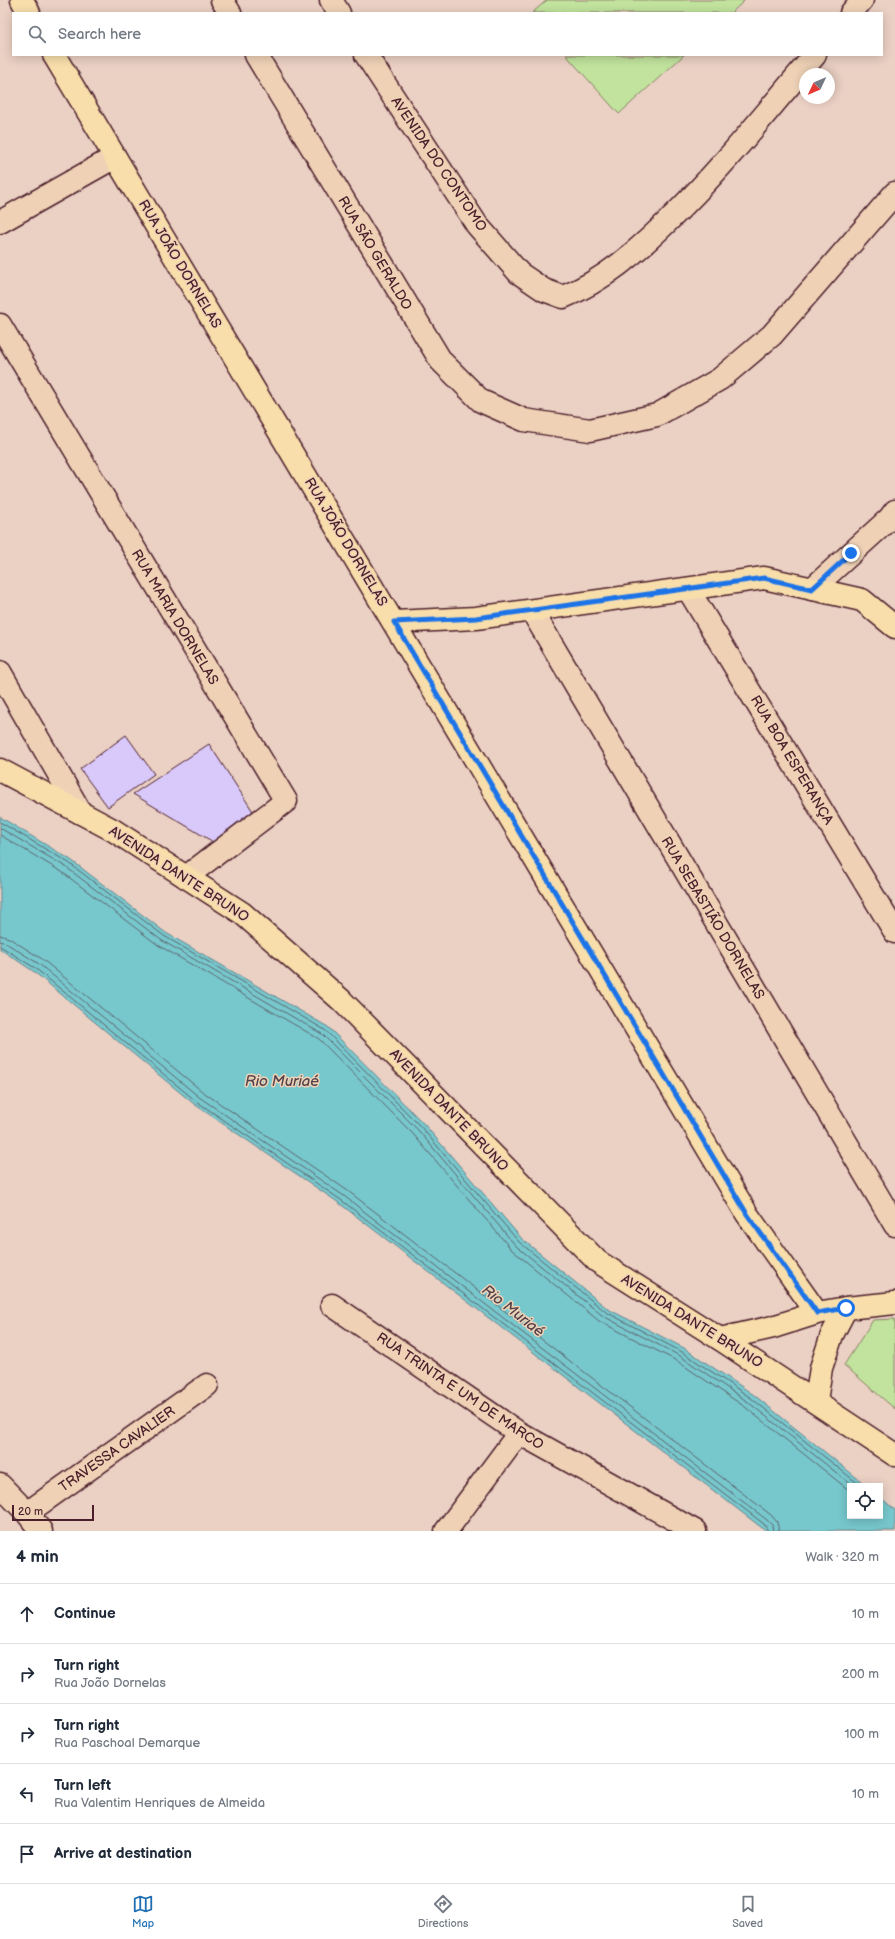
<!DOCTYPE html>
<meta charset="utf-8">
<style>
body{margin:0;font-family:"Balsamiq Sans",sans-serif;background:#f6f6f7;color:#1f2937}
.controls{position:absolute;right:12px;bottom:12px;display:grid;overflow:hidden;border-radius:0px;box-shadow:0 2px 10px #0003}
.controls button{width:36px;height:36px;display:grid;place-items:center;padding:0;border:0;border-bottom:1px solid #e0e1e3;background:#fff;color:#1f2937;font:20px sans-serif}
.compass{position:absolute;left:799px;top:68px;width:36px;height:36px;border-radius:50%;background:#fff;box-shadow:0 2px 10px #0003;rotate:226deg}
.scale{position:absolute;left:12px;bottom:10px;width:82px;box-sizing:border-box;padding-left:4px;border:2px solid #4a1f2b;border-top:0;font-size:11px;line-height:14px;white-space:nowrap;color:#4a1f2b;-webkit-text-stroke:3px #efd2b6;paint-order:stroke}
.stop{position:absolute;width:12px;height:12px;margin:-9px;border:3px solid #1a73e8;border-radius:50%;background:#fff}
.stop.end{background:#1a73e8;border-color:#fff;box-shadow:0 1px 4px #0008}
.list{margin:0;padding:0;list-style:none}
h2{display:flex;justify-content:space-between;align-items:center;height:52px;margin:0;padding:0 16px;font-size:17px}
h2 small{font-size:13px;font-weight:400;color:#747a83}
.list li{display:grid;grid-template-columns:26px 1fr auto;gap:12px;align-items:center;box-sizing:border-box;height:60px;padding:0 16px;border-top:1px solid #e0e1e3}
.list b{display:block;font-size:15px;white-space:nowrap}
.list p{margin:0;font-size:13px;white-space:nowrap;color:#747a83}
.list em{font-size:13px;font-style:normal;color:#747a83}
.icon{flex:none;width:22px;height:22px;fill:none;stroke:currentColor;stroke-width:2;stroke-linecap:round;stroke-linejoin:round}
.map{position:relative;flex:none;width:895px;height:1531px;overflow:hidden}
.search{position:absolute;background:#fff;box-shadow:0 2px 10px #0003;left:12px;right:12px;top:12px;height:44px;display:flex;align-items:center;gap:10px;box-sizing:border-box;padding:0 14px;border-radius:0px;color:#747a83;font-size:15px}
.sheet{height:352px;background:#fff}
nav{display:flex;justify-content:space-around;align-items:center;box-sizing:border-box;height:56px;border-top:1px solid #e0e1e3;background:#fff;font-size:11px;color:#747a83}
nav a{display:grid;justify-items:center;gap:2px}
nav .on{color:#1f6fb2}
.map>svg:first-child{display:block}
</style>
<div class="map">
<svg width="895" height="1531" viewBox="0 0 895 1531">
<rect width="100%" height="100%" fill="#ebd0c4"/>
<filter id="ink" filterUnits="userSpaceOnUse"><feTurbulence type="fractalNoise" baseFrequency=".025" numOctaves="2"/><feDisplacementMap in="SourceGraphic" scale="8" xChannelSelector="R" yChannelSelector="G"/><feConvolveMatrix kernelMatrix="1 2 1 2 8 2 1 2 1" color-interpolation-filters="sRGB"/></filter>
<g filter="url(#ink)">
<path fill="#c1e39d" stroke="#868164" d="M 547,0 L 745,0 L 731,13 L 532,13 Z
M 566,55 L 684,55 L 619,114 Z
M 895,1319 L 895,1409 L 844,1365 L 873,1320 Z"/>
<path fill="#77c8cd" stroke="#65848c" d="M 0,817 L 71,860 L 166,933 L 328,1027 L 424,1124 L 522,1239 L 608,1309 L 684,1348 L 754,1395 L 867,1486 L 850,1486 L 850,1516 L 880,1516 L 880,1497 L 895,1510 L 895,1531 L 766,1531 L 339,1203 L 194,1104 L 33,971 L 0,949 Z"/>
<g fill="none" stroke-linecap="round" stroke-linejoin="round">
<path stroke="#5c636c" stroke-width="1" d="M 0,822 L 69,863 L 164,936 L 325,1030 L 421,1127 L 519,1242 L 606,1312 L 682,1352 L 751,1398 L 861,1486
M 0,828 L 66,867 L 161,940 L 322,1034 L 418,1130 L 516,1246 L 603,1316 L 680,1356 L 748,1402 L 853,1486
M 0,835 L 62,872 L 158,945 L 319,1039 L 413,1134 L 512,1250 L 599,1321 L 677,1361 L 745,1407 L 850,1491
M 0,935 L 9,938 L 42,959 L 203,1092 L 348,1191 L 771,1515 L 777,1522 L 779,1531
M 0,941 L 6,943 L 39,964 L 199,1097 L 344,1196 L 767,1520 L 772,1525 L 773,1531
M 0,946 L 35,968 L 196,1101 L 341,1200 L 764,1524 L 768,1531"/>
</g>
<path fill="#d9c9fb" stroke="#4a1f2b" d="M 126,735 L 154,774 L 108,807 L 80,769 Z
M 209,744 L 256,816 L 215,843 L 133,794 Z"/>
<g fill="none" stroke-linecap="round" stroke-linejoin="round">
<defs>
<path id="minor" d="M 222,0 L 230,13
M 331,0 L 339,13
M 851,13 L 862,0
M 256,55 L 441,361 L 481,401 L 524,420 L 590,430 L 657,415 L 720,379 L 772,335 L 895,193
M 366,55 L 477,225 L 519,273 L 544,290 L 563,297 C 604,281 637,251 668,221 C 721,170 767,111 815,55
M 0,222 L 115,157
M 0,325 L 286,801 L 186,877
M 688,589 L 895,932
M 812,589 L 889,519 L 895,511
M 532,611 L 895,1225
M 0,672 L 81,813
M 332,1305 L 519,1433 L 695,1531
M 0,1485 L 27,1513 L 41,1531
M 27,1513 L 207,1385
M 446,1531 L 519,1433"/>
<path id="major" d="M 22,0 L 29,13
M 54,55 L 747,1214 L 817,1313
M 394,622 L 476,618 L 764,578 L 862,600 L 895,627
M 720,1339 L 773,1327 L 817,1313 L 846,1308 L 895,1303"/>
<path id="highway" d="M 0,770 L 113,830 L 242,913 L 341,1000 L 597,1261 L 720,1339 L 895,1455
M 816,1401 L 821,1368 L 832,1335 L 846,1308"/>
</defs>
<use href="#minor" stroke="#4a1f2b" stroke-width="25"/>
<use href="#major" stroke="#4a1f2b" stroke-width="25"/>
<use href="#highway" stroke="#4a1f2b" stroke-width="25"/>
<use href="#minor" stroke="#efd2b6" stroke-width="22"/>
<use href="#major" stroke="#f8deab" stroke-width="22"/>
<use href="#highway" stroke="#f8deab" stroke-width="22"/>
</g>
</g>
<g fill="none" stroke-linecap="round" stroke-linejoin="round" filter="url(#ink)">
<path stroke="#1a73e8" stroke-width="5" d="M 846,1308 L 817,1313 L 747,1214 L 394,622 L 476,618 L 764,578 L 812,589 L 851,553"/>
</g>
<g text-anchor="middle" dominant-baseline="central" stroke-width="3" stroke-linejoin="round" paint-order="stroke">
<g font-size="14" fill="#4a1f2b" stroke="#efd2b6">
<text transform="translate(439 164) rotate(56)">AVENIDA DO CONTOMO</text>
<text transform="translate(375 253) rotate(59)">RUA SÃO GERALDO</text>
<text transform="translate(180 264) rotate(59)">RUA JOÃO DORNELAS</text>
<text transform="translate(346 542) rotate(59)">RUA JOÃO DORNELAS</text>
<text transform="translate(175 617) rotate(59)">RUA MARIA DORNELAS</text>
<text transform="translate(792 760) rotate(59)">RUA BOA ESPERANÇA</text>
<text transform="translate(179 874) rotate(33)">AVENIDA DANTE BRUNO</text>
<text transform="translate(713 918) rotate(59)">RUA SEBASTIÃO DORNELAS</text>
<text transform="translate(449 1110) rotate(46)">AVENIDA DANTE BRUNO</text>
<text transform="translate(692 1321) rotate(32)">AVENIDA DANTE BRUNO</text>
<text transform="translate(460 1391) rotate(34)">RUA TRINTA E UM DE MARCO</text>
<text transform="translate(117 1449) rotate(-35)">TRAVESSA CAVALIER</text>
</g>
<g font-size="15" font-style="italic" fill="#53414b" stroke="#efd2b6">
<text x="282" y="1081">Rio Muriaé</text>
<text transform="translate(513 1311) rotate(38)">Rio Muriaé</text>
</g>
</g>
</svg>
<div class="controls">
<button><svg class="icon" aria-label="locate" viewBox="0 0 24 24"><circle cx="12" cy="12" r="6"/><path d="M12 2v4M12 18v4M2 12h4M18 12h4"/></svg></button>
</div>
<svg class="compass" viewBox="-18 -18 36 36"><path d="M0-13l5 13h-10z" fill="#e53935"/><path d="M0 13l5-13h-10z" fill="#747a83"/></svg>
<div class="scale">20 m</div>
<div class="stop" style="left:846px;top:1308px"></div>
<div class="stop end" style="left:851px;top:553px"></div>
<div class="search"><svg class="icon" aria-label="search" viewBox="0 0 24 24"><circle cx="10" cy="10" r="6"/><path d="M15 15l6 6"/></svg>Search here</div>
</div>
<section class="sheet">
<h2>4 min<small>Walk · 320 m</small></h2>
<ul class="list">
<li><svg class="icon" aria-label="ahead" viewBox="0 0 24 24"><path d="M12 20V5M6 11l6-6 6 6"/></svg><div><b>Continue</b></div><em>10 m</em></li>
<li><svg class="icon" aria-label="right" viewBox="0 0 24 24"><path d="M7 20v-9h11M14 6l5 5-5 5"/></svg><div><b>Turn right</b><p>Rua João Dornelas</p></div><em>200 m</em></li>
<li><svg class="icon" aria-label="right" viewBox="0 0 24 24"><path d="M7 20v-9h11M14 6l5 5-5 5"/></svg><div><b>Turn right</b><p>Rua Paschoal Demarque</p></div><em>100 m</em></li>
<li><svg class="icon" aria-label="left" viewBox="0 0 24 24"><path d="M17 20v-9H6M10 6l-5 5 5 5"/></svg><div><b>Turn left</b><p>Rua Valentim Henriques de Almeida</p></div><em>10 m</em></li>
<li><svg class="icon" aria-label="arrive" viewBox="0 0 24 24"><path d="M6 21V4h12l-3 4 3 4H6"/></svg><div><b>Arrive at destination</b></div></li>
</ul>
</section>
<nav>
<a class="on"><svg class="icon" aria-label="map" viewBox="0 0 24 24"><path d="M3 6l6-2 6 2 6-2v14l-6 2-6-2-6 2zM9 4v14M15 6v14"/></svg>Map</a>
<a><svg class="icon" aria-label="directions" viewBox="0 0 24 24"><path d="M12 3l9 9-9 9-9-9zM9 14v-3h6M13 9l2 2-2 2"/></svg>Directions</a>
<a><svg class="icon" aria-label="saved" viewBox="0 0 24 24"><path d="M7 4h10v16l-5-4-5 4z"/></svg>Saved</a>
</nav>
